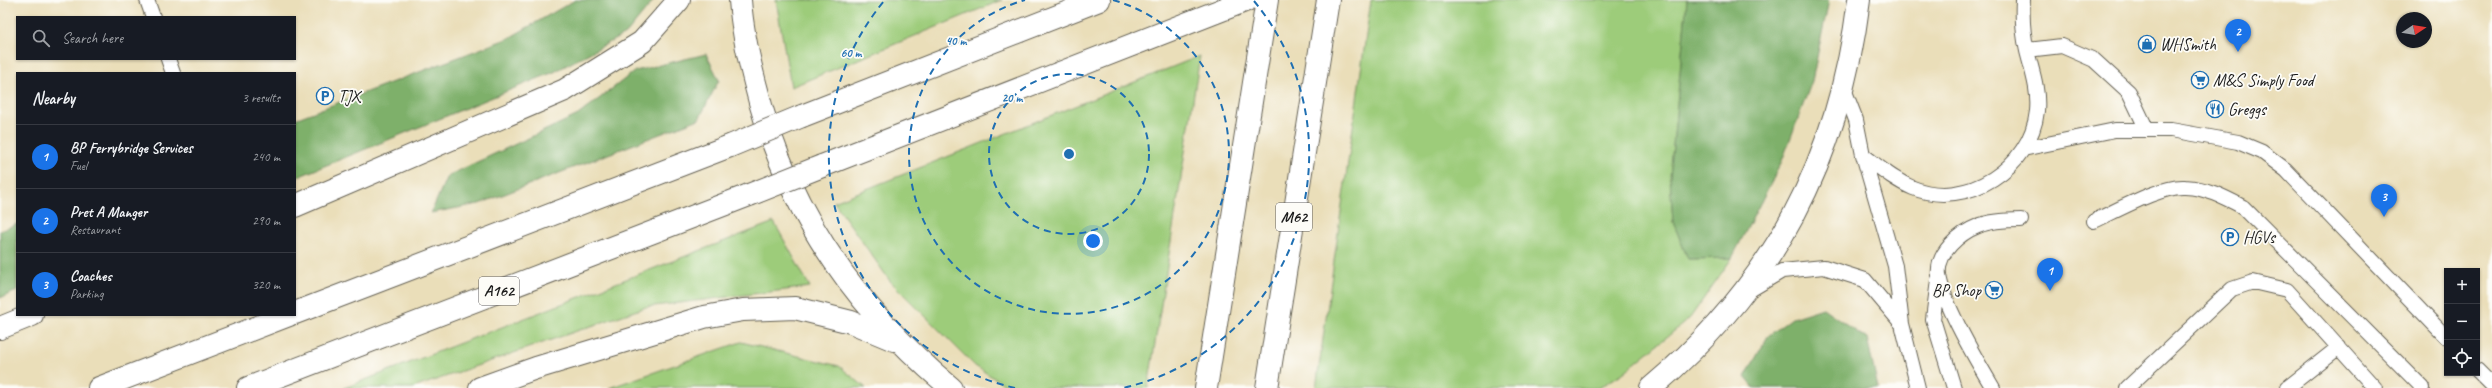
<!DOCTYPE html>
<meta charset="utf-8">
<style>
body{margin:0;font-family:Caveat,sans-serif;background:#242831;color:#f1f3f6}
.controls{position:absolute;right:12px;bottom:12px;display:grid;overflow:hidden;border-radius:0px;box-shadow:0 1px 3px #0004}
.controls button{width:36px;height:36px;display:grid;place-items:center;padding:0;border:0;border-bottom:1px solid #363941;background:#171b24;color:#f1f3f6;font:20px sans-serif}
.compass{position:absolute;left:2396px;top:12px;width:36px;height:36px;border-radius:50%;background:#171b24;box-shadow:0 1px 3px #0004;rotate:78deg}
.you{position:absolute;left:1093px;top:241px;width:14px;height:14px;margin:-10px;border:3px solid #fff;border-radius:50%;background:#1a73e8;box-shadow:0 0 0 6px #1a73e833}
.badge{display:grid;place-items:center;width:26px;height:26px;border-radius:50%;background:#1a73e8;color:#fff;font-size:13px;font-weight:700}
.pin{position:absolute;translate:-50% -33px;filter:drop-shadow(0 1px 2px #0008)}
.pin::after{content:'';position:absolute;top:21px;width:14px;height:12px;background:inherit;clip-path:polygon(0 0,100% 0,50% 100%)}
.list{margin:0;padding:0;list-style:none}
h2{display:flex;justify-content:space-between;align-items:center;height:52px;margin:0;padding:0 16px;font-size:17px}
h2 small{font-size:13px;font-weight:400;color:#9ea1a6}
.list li{display:grid;grid-template-columns:26px 1fr auto;gap:12px;align-items:center;box-sizing:border-box;height:64px;padding:0 16px;border-top:1px solid #363941}
.list b{display:block;font-size:15px;white-space:nowrap}
.list p{margin:0;font-size:13px;white-space:nowrap;color:#9ea1a6}
.list em{font-size:13px;font-style:normal;color:#9ea1a6}
.icon{flex:none;width:22px;height:22px;fill:none;stroke:currentColor;stroke-width:2;stroke-linecap:round;stroke-linejoin:round}
.map{position:relative;flex:none;width:2492px;height:388px;overflow:hidden}
.search{position:absolute;background:#171b24;box-shadow:0 1px 3px #0004;left:16px;top:16px;width:280px;height:44px;display:flex;align-items:center;gap:10px;box-sizing:border-box;padding:0 14px;border-radius:0px;color:#9ea1a6;font-size:15px}
.panel{position:absolute;background:#171b24;box-shadow:0 1px 3px #0004;left:16px;top:72px;width:280px;height:244px;border-radius:0px}
.map>svg:first-child{display:block}
</style>
<div class="map">
<svg width="2492" height="388" viewBox="0 0 2492 388">
<rect width="100%" height="100%" fill="#fdfcf7"/>
<filter id="ink" filterUnits="userSpaceOnUse"><feTurbulence type="fractalNoise" baseFrequency=".025" numOctaves="2"/><feDisplacementMap in="SourceGraphic" scale="8" xChannelSelector="R" yChannelSelector="G"/><feConvolveMatrix kernelMatrix="1 2 1 2 8 2 1 2 1" color-interpolation-filters="sRGB"/></filter>
<filter id="wash" filterUnits="userSpaceOnUse"><feTurbulence type="fractalNoise" baseFrequency=".012" numOctaves="4" result="noise"/><feDisplacementMap in="SourceGraphic" scale="16" xChannelSelector="R" yChannelSelector="G"/><feGaussianBlur stdDeviation="0.9" result="paint"/><feColorMatrix in="noise" values="0 0 0 0 0 0 0 0 0 0 0 0 0 0 0 0 0 1.4 0 .05"/><feComposite in="paint" operator="in"/></filter>
<g filter="url(#wash)">
<rect width="100%" height="100%" fill="#eadeb9"/>
<path fill="#9dcc7a" stroke="#5c744b" d="M 776,0 L 1002,0 L 791,87 Z
M 1371,0 L 1687,0 L 1670,177 L 1673,222 L 1688,259 L 1732,258 L 1690,318 L 1623,373 L 1599,388 L 1316,388 Z
M 1200,56 L 1148,388 L 1010,388 L 975,366 L 890,281 L 834,202 Z
M 774,222 L 810,287 L 646,307 L 413,388 L 344,388 Z
M 741,342 L 839,366 L 866,388 L 609,388 Z"/>
<path fill="#7eb06a" stroke="#4d6643" d="M 575,0 L 654,0 L 627,33 L 554,72 L 295,178 L 295,119 L 509,38 Z
M 1687,0 L 1829,0 L 1812,81 L 1782,161 L 1732,258 L 1688,259 L 1673,222 L 1670,177 Z
M 706,54 L 719,80 L 699,119 L 479,204 L 431,213 L 447,176 L 578,115 L 635,71 Z
M 17,224 L 17,291 L 0,298 L 0,231 Z
M 1823,308 L 1867,339 L 1878,388 L 1754,388 L 1745,377 L 1768,336 L 1792,318 Z"/>
</g>
<g filter="url(#ink)">
<g fill="none" stroke-linecap="round" stroke-linejoin="round">
<defs>
<path id="lane" d="M 147,0 L 153,17
M 2027,50 L 2062,46 L 2094,60 L 2129,92 L 2147,130
M 168,59 L 173,73
M 1844,89 L 1856,120 L 1863,155 C 1879,167 1894,180 1913,188 C 1967,210 2031,167 2037,111 C 2039,90 2032,71 2027,51 C 2023,34 2022,18 2023,0
M 2023,149 L 2115,130 L 2171,130 L 2238,142 L 2262,152 L 2286,170 L 2447,338
M 1863,155 L 1895,266 L 1902,324 L 1918,388
M 2094,221 C 2116,211 2162,185 2185,187 C 2207,188 2224,197 2243,207 L 2423,388
M 1938,280 L 1933,319 L 1954,388
M 1750,290 L 1782,271 L 1824,267 L 1865,280 L 1902,324
M 2477,370 L 2492,385
M 1993,388 C 1978,363 1943,303 1939,275 C 1936,253 1960,233 1978,226 C 1990,221 2008,220 2021,220
M 2127,388 L 2232,289 L 2253,282 L 2287,290 L 2375,388
M 2287,388 L 2339,347"/>
<path id="highway" d="M 740,0 C 742,28 748,56 755,83 C 785,207 854,307 951,388
M 802,116 L 1099,0
M 822,166 L 1247,0
M 295,206 L 565,90 L 642,42 L 679,0
M 295,313 L 730,146
M 0,328 L 32,315
M 99,388 L 289,315
M 248,388 L 749,195
M 480,388 L 536,368 L 704,317 L 743,310 L 795,308 L 851,322 L 894,340
M 1206,388 L 1267,0
M 1267,388 L 1328,0
M 1651,388 C 1774,284 1839,160 1859,0"/>
</defs>
<use href="#lane" stroke="#646053" stroke-width="16"/>
<use href="#highway" stroke="#646053" stroke-width="24"/>
<use href="#lane" stroke="#fff" stroke-width="14"/>
<use href="#highway" stroke="#fff" stroke-width="22"/>
<defs>
<path id="highway-bridge" d="M 730,146 L 802,116
M 749,195 L 822,166"/>
</defs>
<use href="#highway-bridge" stroke="#646053" stroke-width="24" stroke-linecap="butt"/>
<use href="#highway-bridge" stroke="#fff" stroke-width="22"/>
</g>
</g>
<g fill="none" stroke="#1f6fb2" stroke-width="2" stroke-dasharray="7 5">
<circle cx="1069" cy="154" r="80"/>
<path d="M1113 0A160 160 0 1 1 1025 0"/>
<path d="M1015 388A240 240 0 0 1 884 1M1254 1A240 240 0 0 1 1123 388"/>
</g>
<defs>
<symbol id="shop-ring" viewBox="-11 -11 22 22"><circle r="9.5" fill="#fdfcf7" stroke="#1f6fb2" stroke-width="1.5"/><path d="M-5-2.5h2.3a2.7 3.5 0 0 1 5.4 0H5L5.5 6h-11ZM-1.5-2.5h3a1.5 2.3 0 0 0-3 0Z" fill="#1f6fb2"/></symbol>
<symbol id="supermarket-ring" viewBox="-11 -11 22 22"><circle r="9.5" fill="#fdfcf7" stroke="#1f6fb2" stroke-width="1.5"/><path d="M-6-5.5h2.5l.6 2H6L4.5 2H-2.5L-4.4-4H-6ZM-1.5 3.2a1.3 1.3 0 1 0 .1 0ZM3 3.2a1.3 1.3 0 1 0 .1 0Z" fill="#1f6fb2"/></symbol>
<symbol id="parking-ring" viewBox="-11 -11 22 22"><circle r="9.5" fill="#fdfcf7" stroke="#1f6fb2" stroke-width="1.5"/><path d="M-3.5-5.5H1a3.5 3.5 0 0 1 0 7H-1V5.5H-3.5ZM-1-3.4V-.6H.8a1.4 1.4 0 0 0 0-2.8Z" fill="#1f6fb2"/></symbol>
<symbol id="restaurant-ring" viewBox="-11 -11 22 22"><circle r="9.5" fill="#fdfcf7" stroke="#1f6fb2" stroke-width="1.5"/><path d="M-5-6h1v4h1v-4h1v4h1v-4h1v5L-1.5 .5V6h-2V.5L-5-1ZM5-6V6H3V1.5H1.5Q1.5-4 5-6Z" fill="#1f6fb2"/></symbol>
</defs>
<g fill-rule="evenodd">
<use href="#shop-ring" x="2137" y="34" width="20" height="20"/>
<use href="#supermarket-ring" x="2190" y="70" width="20" height="20"/>
<use href="#parking-ring" x="315" y="86" width="20" height="20"/>
<use href="#restaurant-ring" x="2205" y="99" width="20" height="20"/>
<use href="#parking-ring" x="2220" y="227" width="20" height="20"/>
<use href="#supermarket-ring" x="1984" y="280" width="20" height="20"/>
</g>
<g text-anchor="middle" dominant-baseline="central" stroke-width="3.5" stroke-linejoin="round" paint-order="stroke">
<g fill="#fdfcf7" stroke="#605f5e" stroke-width="1">
<rect x="1276" y="203" width="36" height="28" rx="3"/>
<rect x="479" y="277" width="40" height="28" rx="3"/>
</g>
<g font-size="16" font-weight="bold" fill="#1c1c1c">
<text x="1294" y="217">M62</text>
<text x="499" y="291">A162</text>
</g>
<g font-size="17" fill="#1c1c1c" stroke="#fdfcf7" text-anchor="start">
<text x="2160" y="44">WHSmith</text>
<text x="2213" y="80">M&amp;S Simply Food</text>
<text x="338" y="96">TJX</text>
<text x="2228" y="109">Greggs</text>
<text x="2243" y="237">HGVs</text>
<text x="1981" y="290" text-anchor="end">BP Shop</text>
</g>
</g>
<circle cx="1069" cy="154" r="6" fill="#1f6fb2" stroke="#fdfcf7" stroke-width="2"/>
<g font-size="12" text-anchor="middle" font-weight="bold" fill="#1f6fb2" stroke="#fdfcf7" stroke-width="3.5" stroke-linejoin="round" paint-order="stroke">
<text x="956" y="45">40 m</text>
<text x="851" y="57">60 m</text>
<text x="1012" y="102">20 m</text>
</g>
</svg>
<div class="controls">
<button>+</button>
<button>−</button>
<button><svg class="icon" aria-label="locate" viewBox="0 0 24 24"><circle cx="12" cy="12" r="6"/><path d="M12 2v4M12 18v4M2 12h4M18 12h4"/></svg></button>
</div>
<svg class="compass" viewBox="-18 -18 36 36"><path d="M0-13l5 13h-10z" fill="#e53935"/><path d="M0 13l5-13h-10z" fill="#9ea1a6"/></svg>
<div class="you"></div>
<div class="pin badge" style="left:2050px;top:291px">1</div>
<div class="pin badge" style="left:2238px;top:52px">2</div>
<div class="pin badge" style="left:2384px;top:217px">3</div>
<div class="search"><svg class="icon" aria-label="search" viewBox="0 0 24 24"><circle cx="10" cy="10" r="6"/><path d="M15 15l6 6"/></svg>Search here</div>
<section class="panel">
<h2>Nearby<small>3 results</small></h2>
<ul class="list">
<li><span class="badge">1</span><div><b>BP Ferrybridge Services</b><p>Fuel</p></div><em>240 m</em></li>
<li><span class="badge">2</span><div><b>Pret A Manger</b><p>Restaurant</p></div><em>290 m</em></li>
<li><span class="badge">3</span><div><b>Coaches</b><p>Parking</p></div><em>320 m</em></li>
</ul>
</section>
</div>
